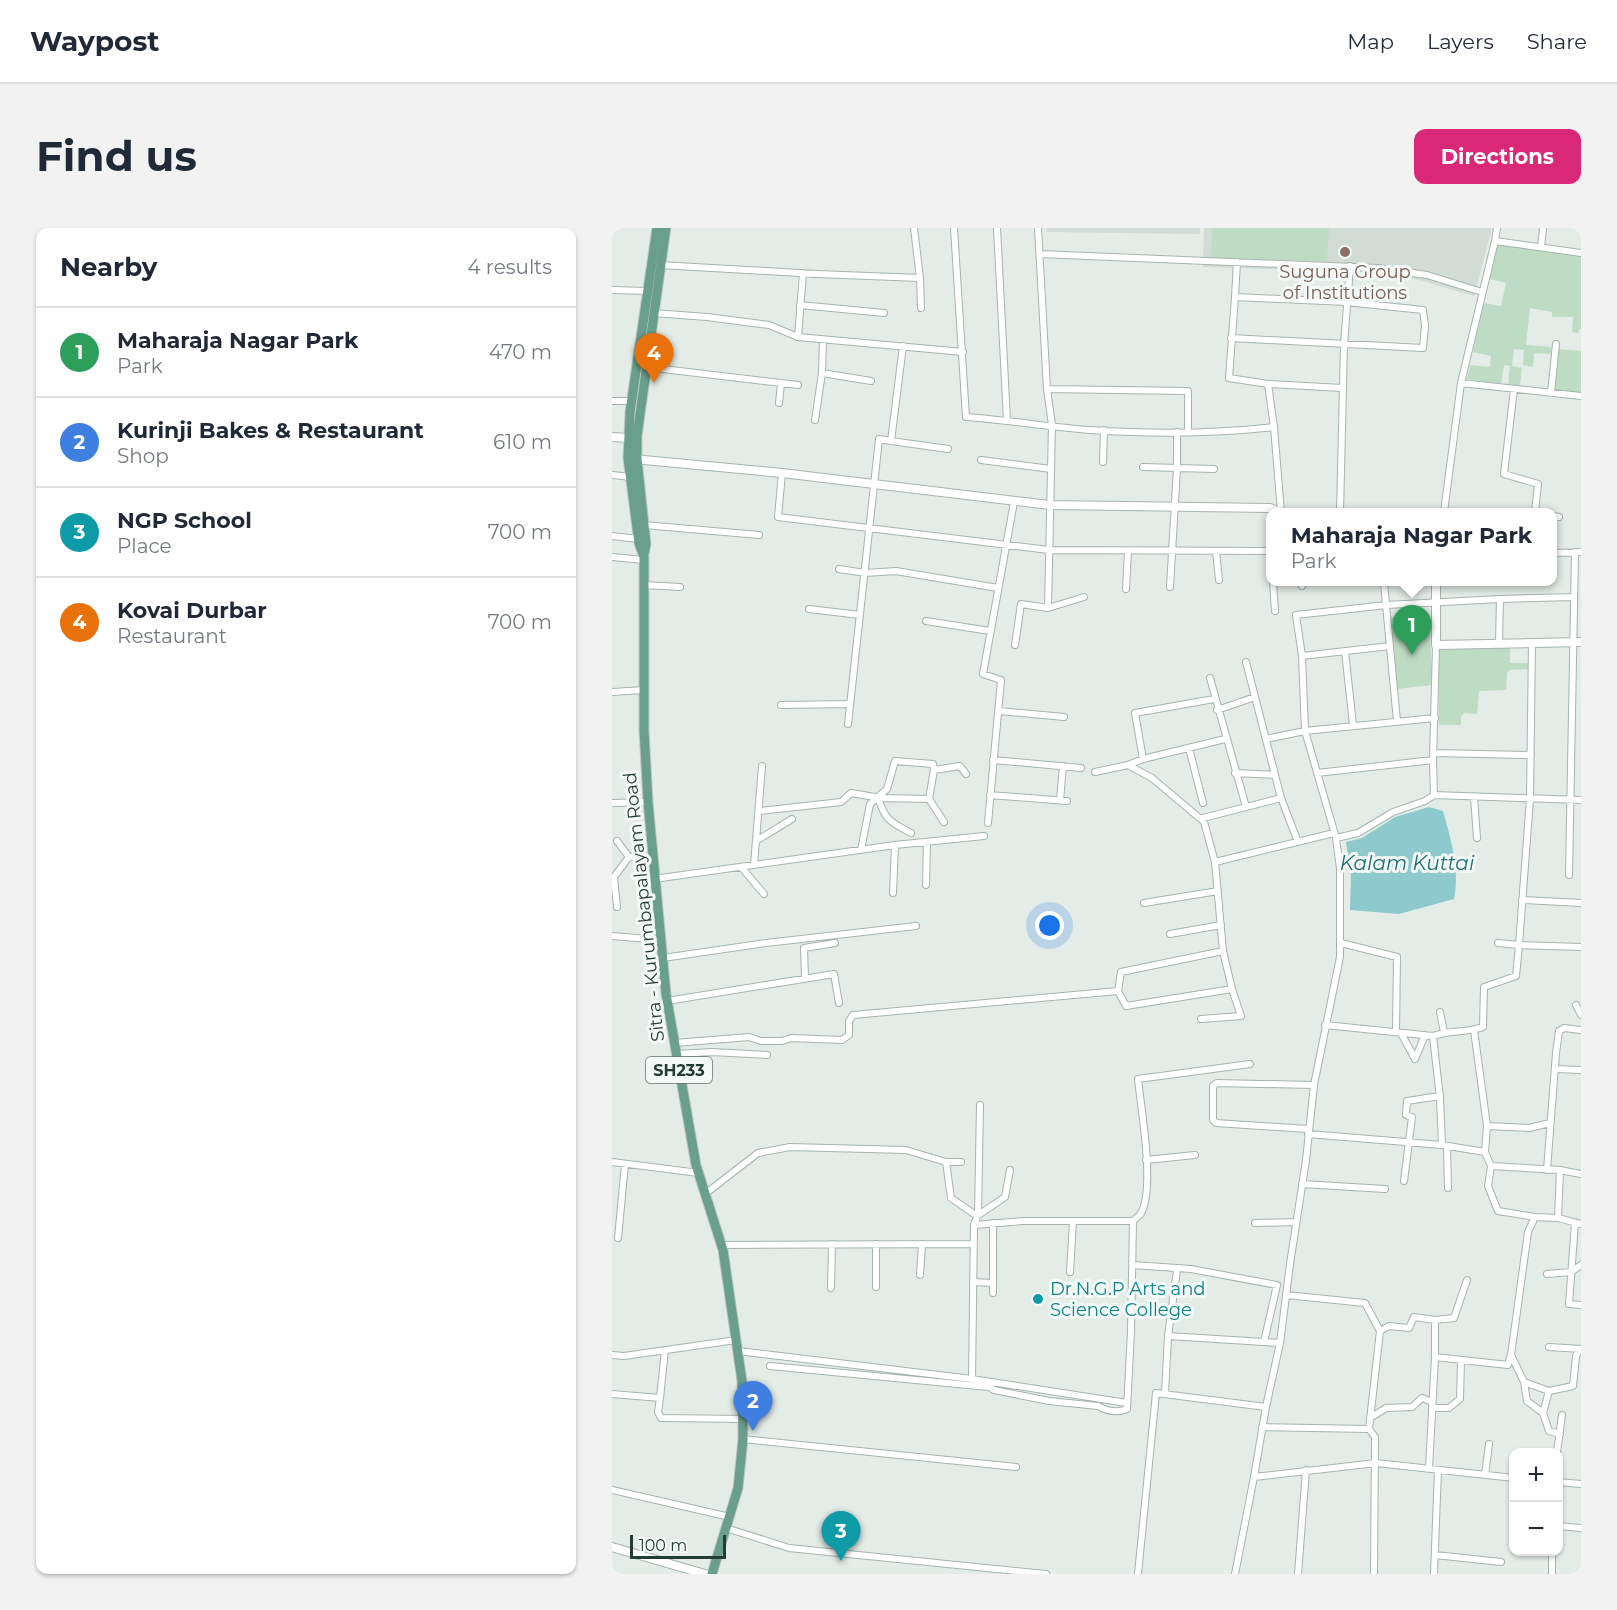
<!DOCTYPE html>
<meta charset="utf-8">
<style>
body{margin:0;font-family:Montserrat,sans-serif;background:#f2f2f3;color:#1f2937}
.controls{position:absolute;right:18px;bottom:18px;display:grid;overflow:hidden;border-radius:12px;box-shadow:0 2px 4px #0004}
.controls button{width:54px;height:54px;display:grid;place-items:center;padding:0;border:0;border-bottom:2px solid #e0e1e3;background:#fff;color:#1f2937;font:30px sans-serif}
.scale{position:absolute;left:18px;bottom:15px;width:96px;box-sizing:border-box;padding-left:6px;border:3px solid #233d34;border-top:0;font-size:16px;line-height:21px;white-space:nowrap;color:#233d34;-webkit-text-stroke:4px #f3f9f6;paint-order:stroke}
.you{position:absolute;left:438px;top:698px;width:21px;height:21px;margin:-15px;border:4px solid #fff;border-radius:50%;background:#1a73e8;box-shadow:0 0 0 9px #1a73e833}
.badge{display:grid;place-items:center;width:39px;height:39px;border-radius:50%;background:#db2777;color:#fff;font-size:20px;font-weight:700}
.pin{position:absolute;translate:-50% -50px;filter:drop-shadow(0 2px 3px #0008)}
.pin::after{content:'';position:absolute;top:32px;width:21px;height:18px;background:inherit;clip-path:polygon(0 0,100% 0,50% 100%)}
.popup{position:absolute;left:654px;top:280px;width:291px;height:78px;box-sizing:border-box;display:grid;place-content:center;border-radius:12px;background:#fff;filter:drop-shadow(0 2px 4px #0005);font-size:20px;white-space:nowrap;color:#747a83}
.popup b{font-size:22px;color:#1f2937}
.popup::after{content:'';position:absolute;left:50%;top:100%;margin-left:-12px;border:12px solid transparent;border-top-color:#fff}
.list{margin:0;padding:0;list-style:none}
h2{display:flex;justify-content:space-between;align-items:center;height:78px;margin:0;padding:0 24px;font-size:26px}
h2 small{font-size:20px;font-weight:400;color:#747a83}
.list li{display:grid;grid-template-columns:39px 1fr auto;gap:18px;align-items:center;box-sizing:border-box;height:90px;padding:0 24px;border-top:2px solid #e0e1e3}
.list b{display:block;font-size:22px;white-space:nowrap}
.list p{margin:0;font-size:20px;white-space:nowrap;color:#747a83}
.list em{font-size:20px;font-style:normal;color:#747a83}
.map{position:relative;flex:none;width:969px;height:1346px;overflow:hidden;border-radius:12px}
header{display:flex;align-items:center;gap:36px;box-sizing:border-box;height:84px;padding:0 30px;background:#fff;border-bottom:2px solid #e0e1e3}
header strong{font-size:28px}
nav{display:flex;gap:33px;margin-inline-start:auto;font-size:21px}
.intro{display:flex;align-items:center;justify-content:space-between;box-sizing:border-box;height:144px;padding:0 36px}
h1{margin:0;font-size:42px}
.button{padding:15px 27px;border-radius:12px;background:#db2777;color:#fff;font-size:21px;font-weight:700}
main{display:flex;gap:36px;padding:0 36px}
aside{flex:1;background:#fff;border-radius:12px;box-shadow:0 2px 4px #0004}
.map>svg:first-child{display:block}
</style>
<header>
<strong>Waypost</strong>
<nav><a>Map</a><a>Layers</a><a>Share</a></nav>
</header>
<div class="intro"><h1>Find us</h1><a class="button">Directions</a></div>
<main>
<aside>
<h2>Nearby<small>4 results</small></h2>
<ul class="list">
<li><span class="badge" style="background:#2e9e5b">1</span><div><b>Maharaja Nagar Park</b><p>Park</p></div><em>470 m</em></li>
<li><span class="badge" style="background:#3f7fe0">2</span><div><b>Kurinji Bakes &amp; Restaurant</b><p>Shop</p></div><em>610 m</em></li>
<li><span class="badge" style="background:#0f9aa8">3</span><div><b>NGP School</b><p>Place</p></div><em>700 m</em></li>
<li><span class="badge" style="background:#e8710a">4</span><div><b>Kovai Durbar</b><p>Restaurant</p></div><em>700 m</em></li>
</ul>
</aside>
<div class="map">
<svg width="969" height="1346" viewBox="0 0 969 1346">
<rect width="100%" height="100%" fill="#e3ece7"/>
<path fill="#d1dcd6" d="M 435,0 L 588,0 L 588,6 L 435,4 Z
M 592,0 L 880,0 L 862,68 L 807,52 L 762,44 L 591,39 Z"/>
<path fill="#bddcc3" d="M 600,0 L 717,0 L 715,33 L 599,30 Z
M 885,16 L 969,27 L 969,101 L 967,101 L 966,105 L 960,104 L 961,89 L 940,89 L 940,84 L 918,80 L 914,117 L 939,119 L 939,126 L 922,125 L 921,139 L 911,137 L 912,122 L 902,121 L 900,138 L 910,140 L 908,158 L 896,156 L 898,138 L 892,137 L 889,156 L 855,151 L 858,137 L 878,139 L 879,128 L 861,124 L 872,75 L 889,78 L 894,55 L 877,51 Z
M 946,121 L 969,123 L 969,167 L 941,164 Z
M 804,378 L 804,396 L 818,396 L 820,457 L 785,461 L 777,389 L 792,388 L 792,379 Z
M 898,418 L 898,435 L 918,435 L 918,441 L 898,442 L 895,445 L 894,462 L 867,463 L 865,486 L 852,485 L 849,489 L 849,497 L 827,497 L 826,419 Z"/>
<path fill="#8ec9ce" d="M 817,579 L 831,583 C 839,612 848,641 842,671 L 787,686 L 738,682 L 739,647 L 734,614 L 750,610 L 783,589 Z"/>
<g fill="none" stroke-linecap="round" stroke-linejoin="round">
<defs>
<path id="minor" d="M 342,0 L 354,189 C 396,192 437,199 478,202 C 539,206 601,206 662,199 L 669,284
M 385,0 L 395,192
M 426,0 L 435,161 L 440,197 L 436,380
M 883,13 L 885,0
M 929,19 L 931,0
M 428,26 L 765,40 L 815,47 L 870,64
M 48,37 L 205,46 L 308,50 L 302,0
M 191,45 L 186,109 L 351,124
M 308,50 L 309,80
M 0,62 L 36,63
M 623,69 L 625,34
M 188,77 L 272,85
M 41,85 L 95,89 L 157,97 L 186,109
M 619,110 L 811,120 L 813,97 L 811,82 L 734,74 L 623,69 L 617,150 L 656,156 L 662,199
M 291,118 L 279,213 L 336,221
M 34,139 L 186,157
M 210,145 L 259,153
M 849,155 L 969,168
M 656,156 L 730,160
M 435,161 L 576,163 L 576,204
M 902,161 L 892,246 L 926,256 L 923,284
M 939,165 L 944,116
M 0,173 L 20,173
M 167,175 L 169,155
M 203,192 L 210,145 L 211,112
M 369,232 L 439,241
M 491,234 L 492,202
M 531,239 L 602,241
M 170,245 L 166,289 L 437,322 L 659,323
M 0,247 L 19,249
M 728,284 L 732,117 L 738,38
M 728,284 L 763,284
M 832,284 L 849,155 L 883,13 L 969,25
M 941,288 L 947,289
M 32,297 L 147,307
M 0,308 L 26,311
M 604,324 L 607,352
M 941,325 L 969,324
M 0,329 L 32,332
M 227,341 L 253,345 L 284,343 L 386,360
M 661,354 L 663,383
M 772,354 L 774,377 L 684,387 L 690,428 L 693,503 L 724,610 L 728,640 L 728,729 L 702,857 L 694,932 L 678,1036 L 668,1115 L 654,1179 L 642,1249 L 764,1235 L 902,1250
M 32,357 L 68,359
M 690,358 L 691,354
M 558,359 L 565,240 L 565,204
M 514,361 L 516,323
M 888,371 L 962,369
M 197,381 L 248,387
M 314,393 L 378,403
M 403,417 L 409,376 L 436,380 L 472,369
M 733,423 L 741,497
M 690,428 L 778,418
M 598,450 L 634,579
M 0,464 L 32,462
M 169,477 L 238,476
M 605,482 L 643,469
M 387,483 L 452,489
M 785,493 L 774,377 L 888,371 L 887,415
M 236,496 L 267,211 L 279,213
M 654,511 L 693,503 L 823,490
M 577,520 L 591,575
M 822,525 L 919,527
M 531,531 L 523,485 L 602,471
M 381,532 L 469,540
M 516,537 L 531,531 L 613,511
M 322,542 L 317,571 L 332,594
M 483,544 L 516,537 L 540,550 L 591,593
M 623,545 L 663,547
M 705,545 L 821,532 L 824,417
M 378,567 L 455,573
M 822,567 L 969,572
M 266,569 C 273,593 279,594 299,605
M 862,569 L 865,610
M 669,570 L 686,614
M 448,572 L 451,538
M 0,575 L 36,574
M 147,583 L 229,574 L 239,565 L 269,570 L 317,571
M 376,595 L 389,452 L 371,446 L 402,274
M 724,610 L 746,605 L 781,584 L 813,573 L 822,567 L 821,532
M 144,613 L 180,591
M 249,622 L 258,576 L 275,561 L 283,533 L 321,536 L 322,542 L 348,538 L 354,546
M 17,629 L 40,628
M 603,634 L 722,605
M 142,637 L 150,538
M 129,639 L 152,666
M 957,647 L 963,324
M 42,651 L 283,617 L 372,608
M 314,657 L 315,614
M 281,665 L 283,617
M 910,672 L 969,675
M 532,675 L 606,663
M 5,679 L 2,649 L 17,629 L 5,613
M 558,706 L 609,697
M 0,708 L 49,712
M 729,715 L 785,729 L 784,804
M 886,715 L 907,717 L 918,571 L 920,414
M 51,730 L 154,715 L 304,698
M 193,750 L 192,720 L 223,715
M 506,763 L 509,744 L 611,723
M 55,773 L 222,746 L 227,775
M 964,777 L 969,787
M 828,784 L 832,804
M 589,791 L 629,788 L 620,761 L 611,723 L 603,634 L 591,590 L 669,570 L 634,434
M 713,797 L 821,808 C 837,802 854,805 871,799 L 872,759 L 904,748 L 907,717 L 969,719
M 862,802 L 875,898 L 873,924 L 879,938 L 948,942 L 969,946
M 789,805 L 803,831 L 813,807
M 821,808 L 828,870 L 830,917
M 63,815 L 137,809 L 149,813 L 170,813 L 179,810 L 230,812 L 237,807 L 237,793 L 241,787 L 506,763 L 514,778 L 620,761
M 65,826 L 100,824 L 155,827
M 943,841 L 969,842
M 875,898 L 917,900 L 938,895
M 696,901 L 604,895 L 601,892 L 601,858 L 605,855 L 702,857
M 696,906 L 830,917 L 873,924
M 835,918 L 836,960
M 534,932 L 583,927
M 0,934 L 87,945
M 334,934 L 339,970 L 365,988 L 393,969 L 398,942
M 879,938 L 876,958 L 886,983 L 923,989 L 946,990 L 969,996
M 935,942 L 944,825 L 947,803 L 952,800 L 969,802
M 792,953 L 800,889 L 794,887 L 795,873 L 828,868
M 690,956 L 773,961
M 93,966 L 146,925 L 178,919 L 294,922 L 334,934 L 349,934
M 923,989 L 916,1004 L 899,1127 L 912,1154 L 915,1173 L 931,1185 L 937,1203 L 948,1206
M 946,990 L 948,942
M 643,995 L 684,994
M 963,995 L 957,1076 L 969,1077
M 362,997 L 366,986 L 368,877
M 6,1010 L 13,936
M 264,1016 L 264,1059
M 109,1017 L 362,1016
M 521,1037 L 579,1041 L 665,1057 L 652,1114
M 458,1044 L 461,993
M 935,1046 L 959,1044 L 969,1037
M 308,1047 L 310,1016
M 361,1054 L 381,1055
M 219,1060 L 220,1016
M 381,1065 L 381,995
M 674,1067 L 753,1075 L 768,1103 L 777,1098 L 797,1100 L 802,1089 L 823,1092 L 842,1090 L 855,1052
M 556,1108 L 668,1115
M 937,1119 L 969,1121
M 126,1123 L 360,1151 L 515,1175
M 0,1127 L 12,1128 L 124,1112
M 823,1129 L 896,1137 L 899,1126
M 158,1138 L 377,1159 L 382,1162 L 437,1173 L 486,1178 C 495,1183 506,1185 515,1181 L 519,1104 L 521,993
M 360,1151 L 362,997 L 411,993 L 521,993 C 522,992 527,988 528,987 C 544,963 529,881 526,851 L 638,836
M 912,1154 L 937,1163 L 961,1158 L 964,1128 L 968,1121
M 0,1166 L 48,1170 L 53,1122
M 553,1166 L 556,1108 L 565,1042
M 48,1170 L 46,1184 L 49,1190 L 132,1191
M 820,1180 L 837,1180 L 848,1171 L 849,1132
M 931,1185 L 937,1163
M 758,1190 L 774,1180 L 800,1179 L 810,1170 L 820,1174
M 650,1199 L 757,1201
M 131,1211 L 404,1239
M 945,1224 L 950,1187
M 817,1240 L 823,1129 L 823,1092
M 873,1247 L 877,1216
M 946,1254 L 969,1256
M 0,1262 L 118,1289
M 946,1298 L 969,1300
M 114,1300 L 177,1320 L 434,1346
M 823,1327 L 889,1334
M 526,1346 L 544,1165 L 654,1179
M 623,1346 L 642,1249
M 686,1346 L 694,1242
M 762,1346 L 763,1209 L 757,1201 L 768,1103
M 822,1346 L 826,1242
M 940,1346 L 940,1324"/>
<path id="tertiary" d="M 0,209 L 17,210
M 21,231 L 170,245 L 438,277 L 658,280 L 667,284
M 824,354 L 824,417 L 969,414
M 0,1319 L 93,1346"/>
<path id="primary" d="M 45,0 L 18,184 L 16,230 L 27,315 L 32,329 L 32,502 L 36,574 L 54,766 L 84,937 L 111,1022 L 130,1153 L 131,1211 L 126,1260 L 100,1346
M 32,326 L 34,316 L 25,231 L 25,208 L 54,0"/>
</defs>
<use href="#minor" stroke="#a6b4ae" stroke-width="8"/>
<use href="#tertiary" stroke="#a6b4ae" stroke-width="10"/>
<use href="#primary" stroke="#c1c9c6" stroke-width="11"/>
<use href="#minor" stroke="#fff" stroke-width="6"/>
<use href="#tertiary" stroke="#fff" stroke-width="8"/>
<use href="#primary" stroke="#6a9f8e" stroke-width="9"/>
</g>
<circle fill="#8d6e63" stroke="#f3f9f6" stroke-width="2" cx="733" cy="24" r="6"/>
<circle fill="#0f9aa8" stroke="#f3f9f6" stroke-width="2" cx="426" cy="1071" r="6"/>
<g text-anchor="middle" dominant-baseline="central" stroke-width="6" stroke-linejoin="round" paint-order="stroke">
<rect fill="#f3f9f6" stroke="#61756e" stroke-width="1.5" x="34" y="829" width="66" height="26" rx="4.5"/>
<g font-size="16" font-weight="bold" fill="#233d34">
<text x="67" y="842">SH233</text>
</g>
<g font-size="18" fill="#785e54" stroke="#f3f9f6">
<text x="733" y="44">Suguna Group<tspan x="733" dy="21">of Institutions</tspan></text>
</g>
<g font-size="18" fill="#233d34" stroke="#f3f9f6">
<text transform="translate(32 679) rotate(-96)">Sitra - Kurumbapalayam Road</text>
</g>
<g font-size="18" fill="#0d838f" stroke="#f3f9f6" text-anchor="start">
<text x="438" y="1061">Dr.N.G.P Arts and<tspan x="438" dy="21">Science College</tspan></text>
</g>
<g font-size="20" font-style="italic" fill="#206e76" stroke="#f3f9f6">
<text x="795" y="635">Kalam Kuttai</text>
</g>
</g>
</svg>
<div class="controls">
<button>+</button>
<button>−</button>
</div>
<div class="scale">100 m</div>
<div class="you"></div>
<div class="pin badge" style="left:800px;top:427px;background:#2e9e5b">1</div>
<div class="popup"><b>Maharaja Nagar Park</b>Park</div>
<div class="pin badge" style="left:141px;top:1203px;background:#3f7fe0">2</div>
<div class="pin badge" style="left:229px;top:1333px;background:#0f9aa8">3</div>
<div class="pin badge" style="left:42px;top:155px;background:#e8710a">4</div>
</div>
</main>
